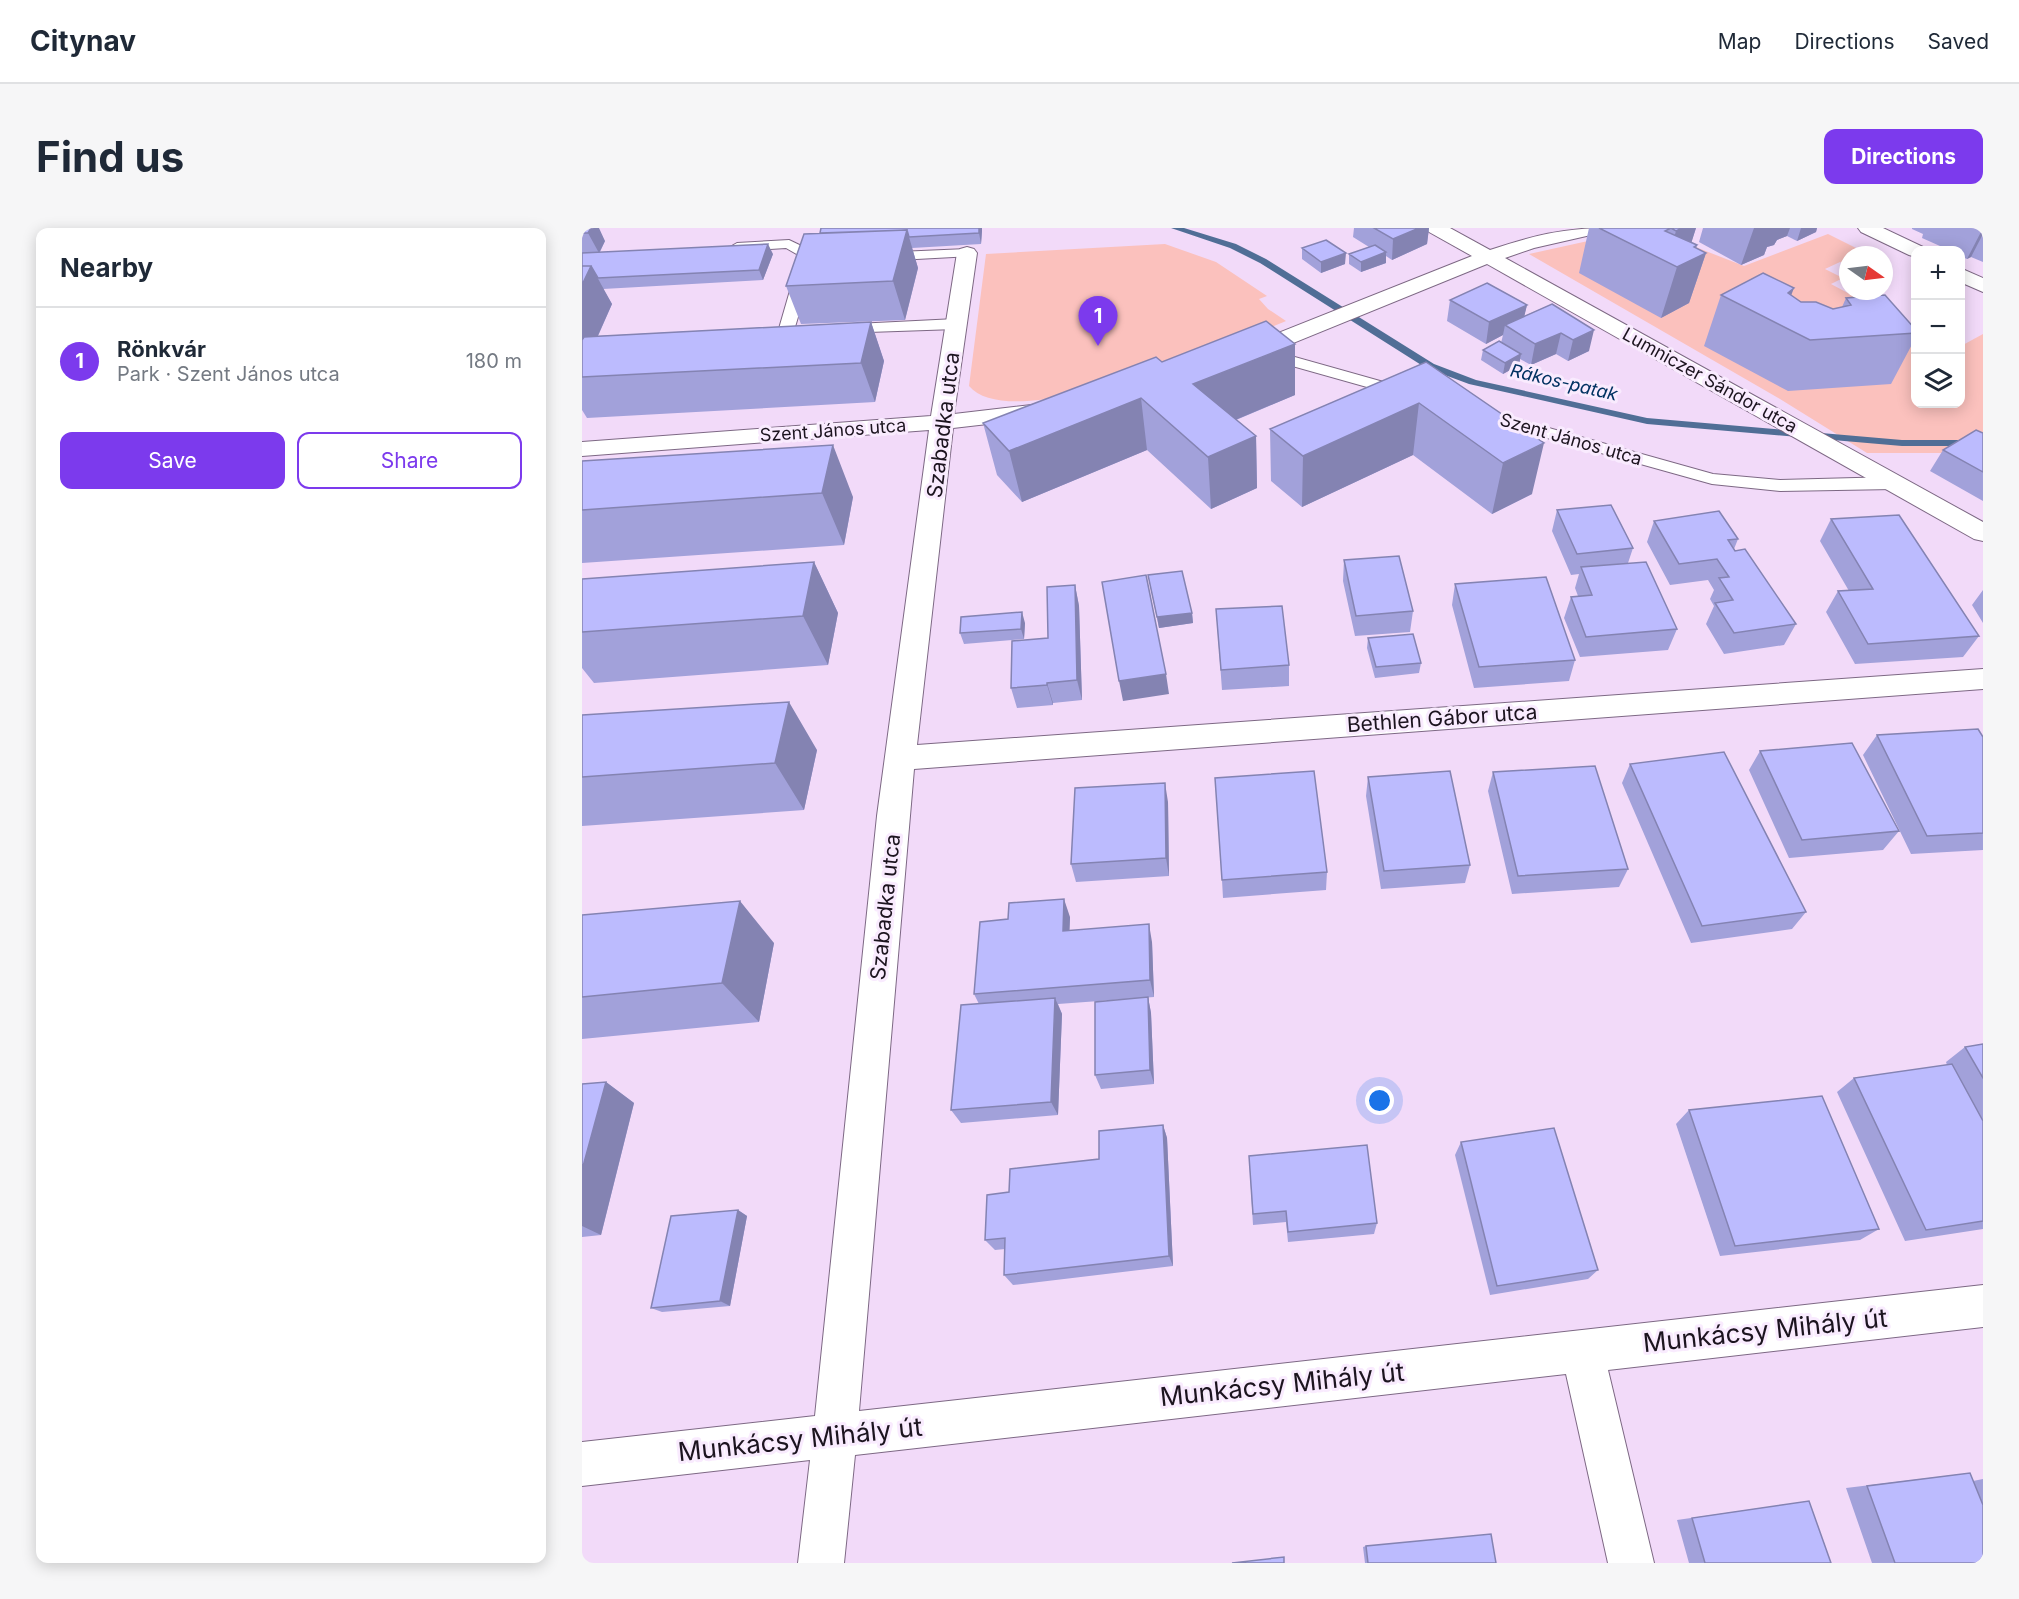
<!DOCTYPE html>
<meta charset="utf-8">
<style>
body{margin:0;font-family:Inter,sans-serif;background:#f6f6f7;color:#1f2937}
.controls{position:absolute;right:18px;top:18px;display:grid;overflow:hidden;border-radius:12px;box-shadow:0 3px 15px #0003}
.controls button{width:54px;height:54px;display:grid;place-items:center;padding:0;border:0;border-bottom:2px solid #e0e1e3;background:#fff;color:#1f2937;font:30px sans-serif}
.compass{position:absolute;left:1257px;top:18px;width:54px;height:54px;border-radius:50%;background:#fff;box-shadow:0 3px 15px #0003;rotate:104deg}
.you{position:absolute;left:798px;top:873px;width:21px;height:21px;margin:-15px;border:4px solid #fff;border-radius:50%;background:#1a73e8;box-shadow:0 0 0 9px #1a73e833}
.badge{display:grid;place-items:center;width:39px;height:39px;border-radius:50%;background:#7c3aed;color:#fff;font-size:20px;font-weight:700}
.pin{position:absolute;translate:-50% -50px;filter:drop-shadow(0 2px 3px #0008)}
.pin::after{content:'';position:absolute;top:32px;width:21px;height:18px;background:inherit;clip-path:polygon(0 0,100% 0,50% 100%)}
.list{margin:0;padding:0;list-style:none}
h2{display:flex;justify-content:space-between;align-items:center;height:78px;margin:0;padding:0 24px;font-size:26px}
h2 small{font-size:20px;font-weight:400;color:#747a83}
.list li{display:grid;grid-template-columns:39px 1fr auto;gap:18px;align-items:center;box-sizing:border-box;height:108px;padding:0 24px;border-top:2px solid #e0e1e3}
.list b{display:block;font-size:22px;white-space:nowrap}
.list p{margin:0;font-size:20px;white-space:nowrap;color:#747a83}
.list em{font-size:20px;font-style:normal;color:#747a83}
.actions{display:flex;gap:12px;padding:18px 24px}
.actions a{flex:1;padding:14px 0;border:2px solid #7c3aed;border-radius:12px;text-align:center;font-size:21px;color:#7c3aed}
.actions .main{background:#7c3aed;color:#fff}
.icon{flex:none;width:33px;height:33px;fill:none;stroke:currentColor;stroke-width:2;stroke-linecap:round;stroke-linejoin:round}
.map{position:relative;flex:none;width:1401px;height:1335px;overflow:hidden;border-radius:12px}
header{display:flex;align-items:center;gap:36px;box-sizing:border-box;height:84px;padding:0 30px;background:#fff;border-bottom:2px solid #e0e1e3}
header strong{font-size:28px}
nav{display:flex;gap:33px;margin-inline-start:auto;font-size:21px}
.intro{display:flex;align-items:center;justify-content:space-between;box-sizing:border-box;height:144px;padding:0 36px}
h1{margin:0;font-size:42px}
.button{padding:15px 27px;border-radius:12px;background:#7c3aed;color:#fff;font-size:21px;font-weight:700}
main{display:flex;gap:36px;padding:0 36px}
aside{flex:1;background:#fff;border-radius:12px;box-shadow:0 3px 15px #0003}
.map>svg:first-child{display:block}
</style>
<header>
<strong>Citynav</strong>
<nav><a>Map</a><a>Directions</a><a>Saved</a></nav>
</header>
<div class="intro"><h1>Find us</h1><a class="button">Directions</a></div>
<main>
<aside>
<h2>Nearby<small></small></h2>
<ul class="list">
<li><span class="badge">1</span><div><b>Rönkvár</b><p>Park · Szent János utca</p></div><em>180 m</em></li>
</ul>
<div class="actions"><a class="main">Save</a><a>Share</a></div>
</aside>
<div class="map">
<svg width="1401" height="1335" viewBox="0 0 1401 1335">
<rect width="100%" height="100%" fill="#f2daf9"/>
<path fill="#fbc1bd" d="M 1065,0 L 1162,38 L 1246,6 L 1288,27 L 1266,27 L 1266,38 L 1258,34 L 1243,41 L 1261,50 L 1249,56 L 1333,101 L 1334,176 L 1378,176 L 1379,118 L 1401,106 L 1401,225 L 1285,225 L 1198,171 L 947,26 Z
M 583,16 L 634,34 L 685,68 L 677,71 L 686,81 L 704,93 C 649,115 431,210 387,158 L 404,26 Z"/>
<g fill="none" stroke-linecap="round" stroke-linejoin="round">
<path fill="#506e96" fill-rule="evenodd" d="M 589,0 L 602,0 L 654,16 L 684,31 L 852,136 L 894,152 L 1065,190 L 1320,212 L 1401,212 L 1401,218 L 1320,218 L 1065,196 L 887,156 L 844,140 L 678,35 L 648,20 Z"/>
<defs>
<path id="lane" d="M 207,12 L 230,23 L 233,32 L 213,99 L 374,91 L 382,96 L 374,101 L 199,107 L 196,104 L 218,28 L 204,20 L 155,23 L 148,19 L 155,15 Z
M 385,21 L 392,25 L 390,28 L 316,32 L 309,28 L 316,24 Z
M 681,120 L 830,162 L 832,165 L 824,170 L 675,128 L 673,125 L 675,122 Z
M 903,182 L 1131,246 L 1198,252 L 1312,249 L 1318,251 L 1321,255 L 1318,259 L 1312,261 L 1198,263 L 1130,256 L 897,191 L 895,187 L 897,183 Z"/>
<path id="street" d="M 844,0 L 868,0 L 908,22 C 950,8 981,0 1025,0 L 1022,4 L 952,20 L 923,30 L 1401,294 L 1401,313 L 1392,311 L 905,36 L 672,131 L 664,133 L 656,131 L 653,126 L 656,121 L 890,28 L 847,4 Z
M 1276,0 L 1301,0 L 1341,19 L 1343,22 L 1334,22 L 1334,29 L 1327,27 L 1279,4 Z
M 385,19 L 392,21 L 395,25 L 372,186 L 467,175 L 475,177 L 478,182 L 475,187 L 467,189 L 371,200 L 335,517 L 1401,441 L 1401,461 L 332,541 L 277,1183 L 1401,1057 L 1401,1099 L 1026,1142 L 1072,1335 L 1026,1335 L 984,1146 L 273,1227 L 262,1335 L 216,1335 L 228,1232 L 0,1258 L 0,1214 L 233,1188 L 295,588 L 347,202 L 0,228 L 0,214 L 349,188 L 375,25 L 378,21 Z
M 1378,40 L 1401,50 L 1401,64 L 1378,54 Z"/>
</defs>
<use href="#lane" stroke="#7d6884" stroke-width="2"/>
<use href="#street" stroke="#7d6884" stroke-width="2"/>
<use href="#lane" fill="#fff" fill-rule="evenodd"/>
<use href="#street" fill="#fff" fill-rule="evenodd"/>
</g>
<path fill="#a2a1da" d="M 0,0 L 23,13 L 18,24 L 191,26 L 181,52 L 21,61 L 30,76 L 16,108 L 289,94 L 302,133 L 293,174 L 5,190 L 0,182 Z
M 772,0 L 847,0 L 845,16 L 810,32 L 804,28 L 804,35 L 779,44 L 767,36 L 767,26 L 787,19 L 771,9 Z
M 1007,0 L 1114,0 L 1109,15 L 1114,20 L 1124,25 L 1107,75 L 1079,90 L 997,45 Z
M 1121,0 L 1235,0 L 1234,4 L 1215,13 L 1205,8 L 1195,12 L 1192,17 L 1185,19 L 1182,27 L 1159,37 L 1117,14 Z
M 1330,0 L 1401,0 L 1401,34 L 1389,29 L 1385,31 L 1378,28 L 1378,22 L 1367,22 L 1340,10 L 1341,6 L 1330,1 Z
M 400,3 L 399,16 L 330,20 L 336,40 L 323,92 L 219,96 L 204,58 L 222,6 Z
M 720,20 L 763,36 L 739,45 L 720,31 Z
M 1139,67 L 1210,68 L 1219,74 L 1251,81 L 1260,79 L 1264,70 L 1334,102 L 1334,109 L 1309,156 L 1206,163 L 1122,118 Z
M 868,72 L 945,77 L 942,88 L 970,76 L 1007,123 L 986,133 L 974,126 L 949,137 L 938,131 L 937,137 L 921,146 L 899,132 L 901,122 L 919,115 L 921,107 L 904,116 L 865,93 Z
M 580,134 L 713,167 L 654,192 L 674,208 L 675,260 L 629,281 L 565,222 L 440,274 L 415,247 L 401,195 Z
M 844,134 L 950,266 L 910,286 L 831,227 L 720,279 L 689,253 L 688,201 Z
M 1401,205 L 1401,273 L 1348,243 L 1361,222 Z
M 0,233 L 271,269 L 262,317 L 0,335 Z
M 975,282 L 1051,320 L 1046,335 L 1095,401 L 1086,422 L 998,429 L 982,390 L 989,369 L 996,368 L 993,360 L 997,346 L 989,347 L 970,303 Z
M 1249,291 L 1397,408 L 1381,429 L 1273,436 L 1244,384 L 1256,363 L 1267,363 L 1238,313 Z
M 1072,293 L 1156,311 L 1152,321 L 1214,396 L 1202,417 L 1142,426 L 1124,396 L 1132,378 L 1128,371 L 1132,362 L 1126,352 L 1088,357 L 1065,314 Z
M 762,332 L 831,383 L 828,404 L 773,408 L 761,353 Z
M 232,334 L 256,385 L 246,437 L 12,455 L 0,440 L 0,351 Z
M 566,347 L 610,385 L 611,395 L 577,400 Z
M 873,356 L 993,432 L 987,453 L 892,460 L 870,377 Z
M 493,357 L 497,378 L 500,472 L 471,475 L 471,477 L 435,480 L 429,460 L 466,410 Z
M 1401,362 L 1401,395 L 1390,377 Z
M 634,381 L 707,437 L 707,458 L 640,462 Z
M 443,395 L 442,411 L 382,416 L 378,405 Z
M 786,410 L 839,435 L 837,445 L 793,450 L 785,420 Z
M 0,487 L 235,522 L 222,582 L 0,598 Z
M 1295,507 L 1401,509 L 1401,622 L 1329,626 L 1281,527 Z
M 1178,523 L 1317,603 L 1301,622 L 1207,630 L 1167,542 Z
M 1048,536 L 1224,684 L 1210,701 L 1109,715 L 1040,555 Z
M 911,544 L 1046,641 L 1037,659 L 930,666 L 906,563 Z
M 786,549 L 888,637 L 883,655 L 799,661 L 784,568 Z
M 586,574 L 587,648 L 494,654 L 489,636 Z
M 745,644 L 744,662 L 641,670 L 640,652 Z
M 0,687 L 192,715 L 177,794 L 0,811 Z
M 488,689 L 487,702 L 570,714 L 572,769 L 476,776 L 480,786 L 476,887 L 379,895 L 369,882 L 397,776 L 392,766 Z
M 566,769 L 569,785 L 572,856 L 519,861 L 513,847 Z
M 1401,816 L 1401,1001 L 1323,1013 L 1255,864 L 1272,850 L 1365,837 L 1364,834 L 1383,819 Z
M 24,854 L 52,875 L 19,1007 L 0,1009 L 0,856 Z
M 1107,882 L 1297,1001 L 1278,1012 L 1138,1028 L 1094,896 Z
M 581,897 L 585,910 L 591,1038 L 431,1057 L 422,1047 L 423,1021 L 413,1022 L 403,1012 L 427,964 L 517,931 Z
M 879,914 L 1016,1042 L 1006,1051 L 908,1067 L 873,927 Z
M 667,928 L 795,995 L 792,1006 L 706,1014 L 704,994 L 671,997 Z
M 156,982 L 165,988 L 148,1078 L 80,1084 L 69,1080 Z
M 1388,1245 L 1391,1253 L 1401,1251 L 1401,1335 L 1290,1335 L 1264,1260 Z
M 1227,1273 L 1249,1335 L 1107,1335 L 1095,1292 Z
M 784,1318 L 914,1335 L 783,1335 L 781,1319 Z"/>
<path fill="#8483b2" d="M 9,0 L 17,0 L 23,13 L 17,25 L 6,5 Z
M 397,0 L 400,0 L 400,3 L 399,16 L 397,5 Z
M 837,0 L 847,0 L 845,16 L 810,32 L 811,11 Z
M 1100,0 L 1114,0 L 1103,35 L 1112,19 L 1115,17 L 1111,31 L 1124,25 L 1107,75 L 1079,90 L 1095,39 L 1085,34 L 1094,3 Z
M 1172,0 L 1208,0 L 1205,8 L 1195,12 L 1192,17 L 1185,19 L 1182,27 L 1159,37 Z
M 1219,0 L 1235,0 L 1234,4 L 1215,13 Z
M 1401,0 L 1401,6 L 1389,29 L 1385,31 Z
M 325,2 L 336,40 L 323,92 L 311,53 Z
M 186,16 L 191,26 L 181,52 L 177,42 Z
M 804,24 L 804,35 L 779,44 L 779,34 Z
M 764,25 L 763,36 L 739,45 L 739,34 Z
M 9,38 L 30,76 L 5,132 L 0,124 L 0,57 Z
M 1212,60 L 1198,96 L 1206,65 Z
M 945,77 L 940,98 L 923,97 L 921,107 L 904,116 L 907,94 Z
M 289,94 L 302,133 L 293,174 L 279,135 Z
M 1012,102 L 1007,123 L 986,133 L 991,112 Z
M 979,105 L 974,126 L 949,137 L 953,116 Z
M 713,116 L 713,167 L 615,208 L 611,156 Z
M 939,126 L 937,137 L 921,146 L 923,135 Z
M 559,170 L 565,222 L 440,274 L 427,223 Z
M 837,175 L 831,227 L 720,279 L 721,228 Z
M 674,208 L 675,260 L 629,281 L 626,229 Z
M 962,215 L 950,266 L 910,286 L 921,235 Z
M 251,217 L 271,269 L 262,317 L 240,265 Z
M 232,334 L 256,385 L 246,437 L 221,388 Z
M 493,357 L 497,378 L 500,472 L 495,452 Z
M 440,384 L 443,395 L 442,411 L 439,401 Z
M 610,385 L 611,395 L 577,400 L 575,389 Z
M 584,446 L 587,466 L 541,473 L 537,453 Z
M 465,455 L 471,475 L 471,477 L 465,457 Z
M 207,474 L 235,522 L 222,582 L 193,535 Z
M 583,555 L 586,574 L 587,648 L 584,630 Z
M 482,671 L 488,689 L 487,720 L 481,703 Z
M 158,673 L 192,715 L 177,794 L 140,755 Z
M 567,696 L 570,714 L 572,769 L 568,752 Z
M 566,769 L 569,785 L 572,856 L 568,842 Z
M 473,770 L 480,786 L 476,887 L 469,874 Z
M 24,854 L 52,875 L 19,1007 L 0,998 L 0,942 Z
M 581,897 L 585,910 L 591,1038 L 587,1028 Z
M 156,982 L 165,988 L 148,1078 L 138,1073 Z"/>
<path fill="#bcbbfe" stroke="#8483b2" stroke-width="1.5" d="M 0,0 L 9,0 L 6,5 L 0,5 Z
M 239,0 L 397,0 L 397,5 L 327,9 L 325,2 L 238,5 Z
M 792,0 L 837,0 L 811,11 Z
M 1017,0 L 1100,0 L 1094,3 L 1089,0 L 1083,3 L 1115,17 L 1112,19 L 1124,25 L 1095,39 Z
M 325,2 L 311,53 L 204,58 L 222,6 Z
M 744,12 L 764,25 L 739,34 L 720,20 Z
M 186,16 L 177,42 L 16,50 L 9,38 L 0,38 L 0,25 Z
M 793,17 L 804,24 L 779,34 L 767,26 Z
M 0,38 L 9,38 L 0,57 Z
M 1181,45 L 1212,60 L 1206,65 L 1219,74 L 1234,74 L 1251,81 L 1269,77 L 1264,70 L 1303,67 L 1334,102 L 1334,105 L 1228,112 L 1139,67 Z
M 905,55 L 945,77 L 907,94 L 868,72 Z
M 970,76 L 1012,102 L 991,112 L 979,105 L 953,116 L 923,97 Z
M 684,93 L 713,116 L 611,156 L 674,208 L 626,229 L 559,170 L 427,223 L 401,195 L 574,129 L 580,134 Z
M 289,94 L 279,135 L 0,149 L 0,112 L 2,109 Z
M 917,113 L 939,126 L 923,135 L 901,122 Z
M 844,134 L 962,215 L 921,235 L 837,175 L 721,228 L 688,201 Z
M 1394,202 L 1401,205 L 1401,244 L 1361,222 Z
M 251,217 L 240,265 L 0,282 L 0,233 Z
M 1029,277 L 1051,320 L 995,326 L 975,282 Z
M 1137,283 L 1156,311 L 1146,312 L 1153,323 L 1163,321 L 1214,396 L 1152,405 L 1133,375 L 1151,372 L 1137,350 L 1147,349 L 1135,331 L 1097,336 L 1072,293 Z
M 1317,287 L 1397,408 L 1286,416 L 1256,363 L 1291,361 L 1249,291 Z
M 817,328 L 831,383 L 774,388 L 762,332 Z
M 232,334 L 221,388 L 0,404 L 0,351 Z
M 1064,334 L 1095,401 L 1004,409 L 989,369 L 1010,367 L 999,339 Z
M 600,343 L 610,385 L 575,389 L 566,347 Z
M 564,347 L 584,446 L 537,453 L 520,354 Z
M 964,349 L 993,432 L 897,439 L 873,356 Z
M 493,357 L 495,452 L 465,455 L 465,457 L 429,460 L 430,413 L 466,410 L 465,359 Z
M 700,378 L 707,437 L 639,442 L 634,381 Z
M 440,384 L 439,401 L 378,405 L 379,389 Z
M 831,406 L 839,435 L 794,439 L 786,410 Z
M 207,474 L 193,535 L 0,549 L 0,487 Z
M 1396,501 L 1401,509 L 1401,605 L 1345,608 L 1295,507 Z
M 1270,515 L 1317,603 L 1220,612 L 1178,523 Z
M 1142,524 L 1224,684 L 1120,698 L 1048,536 Z
M 1013,538 L 1046,641 L 936,648 L 911,544 Z
M 732,543 L 745,644 L 640,652 L 633,550 Z
M 868,543 L 888,637 L 802,643 L 786,549 Z
M 583,555 L 584,630 L 489,636 L 493,560 Z
M 482,671 L 481,703 L 567,696 L 568,752 L 392,766 L 398,694 L 426,691 L 427,675 Z
M 158,673 L 140,755 L 0,769 L 0,687 Z
M 566,769 L 568,842 L 513,847 L 513,774 Z
M 473,770 L 469,874 L 369,882 L 379,777 Z
M 1401,816 L 1401,850 L 1383,819 Z
M 1370,836 L 1401,893 L 1401,993 L 1344,1002 L 1272,850 Z
M 24,854 L 0,942 L 0,856 Z
M 1240,868 L 1297,1001 L 1153,1018 L 1107,882 Z
M 581,897 L 587,1028 L 422,1047 L 423,1010 L 403,1012 L 405,967 L 427,964 L 428,941 L 517,931 L 517,903 Z
M 972,900 L 1016,1042 L 915,1058 L 879,914 Z
M 785,917 L 795,995 L 706,1004 L 704,983 L 671,986 L 667,928 Z
M 156,982 L 138,1073 L 69,1080 L 89,988 Z
M 1388,1245 L 1401,1277 L 1401,1335 L 1313,1335 L 1285,1258 Z
M 1227,1273 L 1249,1335 L 1123,1335 L 1110,1290 Z
M 909,1306 L 914,1335 L 786,1335 L 784,1318 Z
M 702,1329 L 702,1335 L 650,1335 Z"/>
<g text-anchor="middle" dominant-baseline="central" stroke-width="6" stroke-linejoin="round" paint-order="stroke">
<g font-size="18" fill="#1c141f" stroke="#f9ebfe">
<text transform="translate(1128 152) rotate(29)">Lumniczer Sándor utca</text>
<text transform="translate(251 202) rotate(-4)">Szent János utca</text>
<text transform="translate(989 211) rotate(16)">Szent János utca</text>
</g>
<g font-size="18" font-style="italic" fill="#003161" stroke="#f9ebfe">
<text transform="translate(982 154) rotate(13)">Rákos-patak</text>
</g>
<g font-size="21" fill="#1c141f" stroke="#f9ebfe">
<text transform="translate(361 197) rotate(-83)">Szabadka utca</text>
<text transform="translate(860 490) rotate(-4)">Bethlen Gábor utca</text>
<text transform="translate(303 679) rotate(-84)">Szabadka utca</text>
</g>
<g font-size="26" fill="#1c141f" stroke="#f9ebfe">
<text transform="translate(1183 1102) rotate(-6)">Munkácsy Mihály út</text>
<text transform="translate(700 1156) rotate(-6)">Munkácsy Mihály út</text>
<text transform="translate(218 1211) rotate(-6)">Munkácsy Mihály út</text>
</g>
</g>
</svg>
<div class="controls">
<button>+</button>
<button>−</button>
<button><svg class="icon" aria-label="layers" viewBox="0 0 24 24"><path d="M12 4l9 5-9 5-9-5zM3 14l9 5 9-5"/></svg></button>
</div>
<svg class="compass" viewBox="-18 -18 36 36"><path d="M0-13l5 13h-10z" fill="#e53935"/><path d="M0 13l5-13h-10z" fill="#747a83"/></svg>
<div class="you"></div>
<div class="pin badge" style="left:516px;top:118px">1</div>
</div>
</main>
